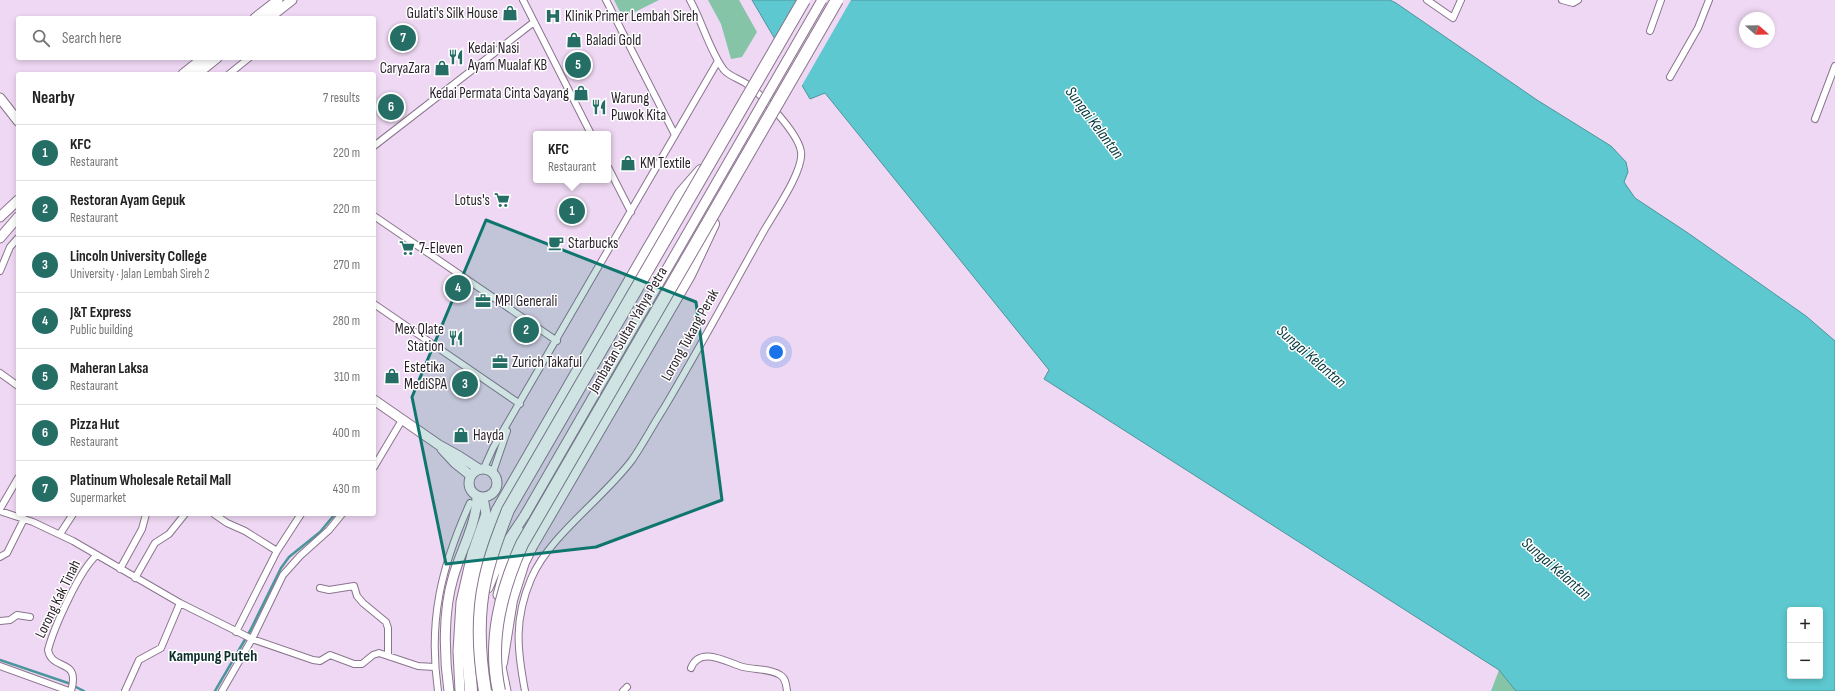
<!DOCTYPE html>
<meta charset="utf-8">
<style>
body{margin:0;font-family:"Sofia Sans Condensed",sans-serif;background:#f6f6f6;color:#222}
.controls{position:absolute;right:12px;bottom:12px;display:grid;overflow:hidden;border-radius:4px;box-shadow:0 2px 6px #0003}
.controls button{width:36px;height:36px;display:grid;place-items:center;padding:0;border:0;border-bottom:1px solid #e0e0e0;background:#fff;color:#222;font:20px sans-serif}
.compass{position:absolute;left:1739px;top:12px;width:36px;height:36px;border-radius:50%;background:#fff;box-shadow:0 2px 6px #0003;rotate:110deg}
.you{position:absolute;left:776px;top:352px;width:14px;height:14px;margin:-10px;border:3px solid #fff;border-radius:50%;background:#1a73e8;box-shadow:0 0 0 6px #1a73e833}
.badge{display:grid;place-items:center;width:26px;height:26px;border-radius:50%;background:#256e66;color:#fff;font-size:13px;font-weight:700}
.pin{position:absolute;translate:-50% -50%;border:2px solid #fff;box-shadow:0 1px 4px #0006}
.popup{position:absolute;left:533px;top:131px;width:78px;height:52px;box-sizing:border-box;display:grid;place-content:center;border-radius:4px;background:#fff;filter:drop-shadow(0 1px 3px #0005);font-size:13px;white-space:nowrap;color:#767676}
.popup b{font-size:15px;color:#222}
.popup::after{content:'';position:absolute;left:50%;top:100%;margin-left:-8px;border:8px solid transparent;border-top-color:#fff}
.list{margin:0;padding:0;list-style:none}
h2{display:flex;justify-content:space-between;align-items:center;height:52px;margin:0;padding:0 16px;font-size:17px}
h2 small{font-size:13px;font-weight:400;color:#767676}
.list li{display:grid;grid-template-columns:26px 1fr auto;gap:12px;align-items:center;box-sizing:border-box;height:56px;padding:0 16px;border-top:1px solid #e0e0e0}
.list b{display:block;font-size:15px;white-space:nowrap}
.list p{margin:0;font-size:13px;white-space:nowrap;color:#767676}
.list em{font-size:13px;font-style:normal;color:#767676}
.icon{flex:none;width:22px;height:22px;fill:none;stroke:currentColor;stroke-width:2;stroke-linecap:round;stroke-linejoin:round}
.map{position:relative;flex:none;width:1835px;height:691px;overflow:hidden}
.search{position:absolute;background:#fff;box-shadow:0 2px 6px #0003;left:16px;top:16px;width:360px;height:44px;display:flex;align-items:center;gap:10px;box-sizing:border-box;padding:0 14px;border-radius:4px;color:#767676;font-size:15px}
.panel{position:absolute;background:#fff;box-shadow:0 2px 6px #0003;left:16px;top:72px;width:360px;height:444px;border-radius:4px}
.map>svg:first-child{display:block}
</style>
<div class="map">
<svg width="1835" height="691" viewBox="0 0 1835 691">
<rect width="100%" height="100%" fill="#efd8f3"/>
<path fill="#85c4a7" d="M 614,0 L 659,0 L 623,18 Z
M 708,0 L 739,0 L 757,32 L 742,57 L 731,59 L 721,24 Z
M 1499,670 L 1516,691 L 1491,691 Z"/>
<path fill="#5dc8cf" stroke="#4d959d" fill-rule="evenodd" d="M 752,0 L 1390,0 L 1396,3 L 1537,100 L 1611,146 L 1626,162 L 1628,172 L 1624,182 L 1635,198 L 1688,233 L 1806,316 L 1835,341 L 1835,691 L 1516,691 L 1499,670 L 1044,379 L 1049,370 L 825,93 L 810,99 ZM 1790,610 L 1820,610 L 1820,676 L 1790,676 Z"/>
<path fill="#efd8f3" d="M 799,0 L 851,0 L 801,87 L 775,42 Z"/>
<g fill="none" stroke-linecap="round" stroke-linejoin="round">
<path stroke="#4d959d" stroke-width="2.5" d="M 0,660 L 68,683 L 84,691
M 215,691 L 250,631 L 281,568 L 289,557 L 320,532 L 335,514"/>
<defs>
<path id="street" d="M 523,0 L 591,134
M 606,0 L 675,135
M 1427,0 L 1453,18 L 1461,0
M 1562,0 L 1573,3 L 1578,0
M 1650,31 L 1661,0
M 229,74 L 249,58
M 1670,77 L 1698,28 L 1709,0
M 1815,119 L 1835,66
M 374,146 L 534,22
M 608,167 L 631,212
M 374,216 L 557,341
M 0,271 L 10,247 L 18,238
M 374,304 L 520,404
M 0,373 L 18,386
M 374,467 L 402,420
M 484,468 L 493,448 L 718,61
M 493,472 L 507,431
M 0,509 L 18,478
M 0,511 L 33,522 L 73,541 L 180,603 L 252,639 L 313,660 L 320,661 L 330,655 L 354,664 L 362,664 L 373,655 L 379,653 L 418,666 L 434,667
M 214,514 L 227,523 L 245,531 L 277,551
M 60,534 L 73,514
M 0,557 L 7,553 L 24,519
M 120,569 L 142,529 L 146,514
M 135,578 L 155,543 L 169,534 L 185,514
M 320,588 L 329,590 L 354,586 L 357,596 L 363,603 L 386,622 L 388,628 L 388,655
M 0,621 L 10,620 L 17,615 L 30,617
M 236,632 L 277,551 L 301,514
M 0,666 L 69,691
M 691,668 C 700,645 728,663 743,667 C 755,670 769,668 780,675 C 786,678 786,685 787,691
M 71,691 C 81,657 52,672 48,650 C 54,627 80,569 97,555
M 125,691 L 139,660 L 161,648 L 180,603
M 222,691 L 252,639 L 283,575 L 300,556 L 329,530 L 342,514
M 438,691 C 428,621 441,567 470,503
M 525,691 C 517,649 514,619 531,579 C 549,536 603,499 632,460 C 643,444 653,425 664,408 C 698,351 729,293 761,236 C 771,217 804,172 801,152 C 799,134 763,96 748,85 C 741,79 730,77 724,70 C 710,52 702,21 690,0
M 623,691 L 627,687"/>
<path id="secondary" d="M 255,18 L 278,0
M 269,18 L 292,0
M 183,74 L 203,58
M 197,74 L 217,58
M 0,98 L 18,121
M 0,217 L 18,200
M 0,238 L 18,217
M 374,400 L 439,445 L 459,456 L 479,469
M 442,449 L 455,463 L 470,475
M469 483a14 14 0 1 1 28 0a14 14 0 1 1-28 0Z
M 488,588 L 507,542 L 525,515
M 498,595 L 505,569 L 519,531
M 499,657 L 506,691
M 449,691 C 444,657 443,611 453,578 C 460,552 477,524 477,496
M 460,691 L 458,651 L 461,602 L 472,554 L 486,514 L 483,497"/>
<path id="highway" d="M 501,663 L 511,600 L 523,562 L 531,546 L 689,275 L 713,224
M 471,691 C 470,670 466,647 468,626 C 471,586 482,547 498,510 L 648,250 L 681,194 L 701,171"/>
</defs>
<use href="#street" stroke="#8a758e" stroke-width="8"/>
<use href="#secondary" stroke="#8a758e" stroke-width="11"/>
<use href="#highway" stroke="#8a758e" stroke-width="14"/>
<use href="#street" stroke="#fff" stroke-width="6"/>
<use href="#secondary" stroke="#fff" stroke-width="9"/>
<use href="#highway" stroke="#fff" stroke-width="12"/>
<defs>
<path id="secondary-bridge" d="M 525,515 L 822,0"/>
<path id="highway-bridge" d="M 485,691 C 479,655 477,616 485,580 C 490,556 499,533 508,510 L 804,0
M 499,691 C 488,640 501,591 522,544 L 837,0"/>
</defs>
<use href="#secondary-bridge" stroke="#8a758e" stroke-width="11" stroke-linecap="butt"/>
<use href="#highway-bridge" stroke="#8a758e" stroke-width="14" stroke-linecap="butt"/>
<use href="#secondary-bridge" stroke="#fff" stroke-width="9"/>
<use href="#highway-bridge" stroke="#fff" stroke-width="12"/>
</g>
<path fill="#0f766e" fill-opacity="0.2" stroke="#0f766e" stroke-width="3" stroke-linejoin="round" d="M 486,220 L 696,302 L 722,500 L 596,547 L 446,564 L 412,397 Z"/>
<defs>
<symbol id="shop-bare" viewBox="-9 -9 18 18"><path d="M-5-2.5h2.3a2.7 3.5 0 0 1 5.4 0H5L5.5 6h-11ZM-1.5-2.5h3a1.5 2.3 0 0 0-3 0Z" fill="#256e66" stroke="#fff" stroke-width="2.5" paint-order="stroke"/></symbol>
<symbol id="hospital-bare" viewBox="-9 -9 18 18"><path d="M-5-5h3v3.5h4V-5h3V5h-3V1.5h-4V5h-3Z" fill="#256e66" stroke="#fff" stroke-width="2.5" paint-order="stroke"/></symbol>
<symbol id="restaurant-bare" viewBox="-9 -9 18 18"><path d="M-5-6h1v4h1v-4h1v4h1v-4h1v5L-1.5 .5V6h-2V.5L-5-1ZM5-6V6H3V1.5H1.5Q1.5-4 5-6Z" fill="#256e66" stroke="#fff" stroke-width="2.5" paint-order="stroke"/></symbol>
<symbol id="supermarket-bare" viewBox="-9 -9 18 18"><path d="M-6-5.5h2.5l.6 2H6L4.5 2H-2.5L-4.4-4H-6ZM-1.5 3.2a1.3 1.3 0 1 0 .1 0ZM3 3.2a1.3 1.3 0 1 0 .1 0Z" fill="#256e66" stroke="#fff" stroke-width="2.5" paint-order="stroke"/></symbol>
<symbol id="cafe-bare" viewBox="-9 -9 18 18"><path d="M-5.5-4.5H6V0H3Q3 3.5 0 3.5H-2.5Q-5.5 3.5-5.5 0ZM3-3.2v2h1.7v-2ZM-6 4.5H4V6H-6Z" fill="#256e66" stroke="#fff" stroke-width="2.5" paint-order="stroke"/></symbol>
<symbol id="office-bare" viewBox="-9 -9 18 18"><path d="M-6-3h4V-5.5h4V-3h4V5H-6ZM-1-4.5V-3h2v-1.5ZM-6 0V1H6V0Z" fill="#256e66" stroke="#fff" stroke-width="2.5" paint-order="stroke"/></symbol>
</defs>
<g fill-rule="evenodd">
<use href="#shop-bare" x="499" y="2" width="22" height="22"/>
<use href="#hospital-bare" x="542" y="5" width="22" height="22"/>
<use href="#shop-bare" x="563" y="29" width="22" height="22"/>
<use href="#restaurant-bare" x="445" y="46" width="22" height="22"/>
<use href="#shop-bare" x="431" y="57" width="22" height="22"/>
<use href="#shop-bare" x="570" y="82" width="22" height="22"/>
<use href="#restaurant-bare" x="588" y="96" width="22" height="22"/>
<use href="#shop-bare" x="617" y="152" width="22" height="22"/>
<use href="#supermarket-bare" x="491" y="189" width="22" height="22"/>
<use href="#cafe-bare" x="545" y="232" width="22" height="22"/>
<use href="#supermarket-bare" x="396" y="237" width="22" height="22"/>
<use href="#office-bare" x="472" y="290" width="22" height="22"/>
<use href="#restaurant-bare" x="445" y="327" width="22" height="22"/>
<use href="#office-bare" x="489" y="351" width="22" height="22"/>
<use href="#shop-bare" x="381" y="365" width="22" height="22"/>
<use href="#shop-bare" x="450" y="424" width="22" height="22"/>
</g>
<g text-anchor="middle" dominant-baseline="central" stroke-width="3" stroke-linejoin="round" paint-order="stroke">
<g font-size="15" fill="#281f29" stroke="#fff" text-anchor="start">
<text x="498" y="13" text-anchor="end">Gulati's Silk House</text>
<text x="565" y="16">Klinik Primer Lembah Sireh</text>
<text x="586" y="40">Baladi Gold</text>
<text x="468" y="48">Kedai Nasi<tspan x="468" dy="17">Ayam Mualaf KB</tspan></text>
<text x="430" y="68" text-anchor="end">CaryaZara</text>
<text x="569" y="93" text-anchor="end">Kedai Permata Cinta Sayang</text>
<text x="611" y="98">Warung<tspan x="611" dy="17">Puwok Kita</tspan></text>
<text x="640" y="163">KM Textile</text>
<text x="490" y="200" text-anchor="end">Lotus's</text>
<text x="568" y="243">Starbucks</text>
<text x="419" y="248">7-Eleven</text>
<text x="495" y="301">MPI Generali</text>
<text x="444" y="329" text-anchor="end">Mex Qlate<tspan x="444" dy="17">Station</tspan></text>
<text x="512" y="362">Zurich Takaful</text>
<text x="404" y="367">Estetika<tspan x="404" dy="17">MediSPA</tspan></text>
<text x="473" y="435">Hayda</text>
</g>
<g font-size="15" fill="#281f29" stroke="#fff">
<text transform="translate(628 330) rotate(-60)">Jambatan Sultan Yahya Petra</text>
<text transform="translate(690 335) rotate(-61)">Lorong Tukang Perak</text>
<text transform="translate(58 599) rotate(-64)">Lorong Kak Tinah</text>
</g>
<g font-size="16" font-style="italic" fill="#03383c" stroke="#fff">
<text transform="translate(1094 123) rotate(53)">Sungai Kelantan</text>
<text transform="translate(1311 357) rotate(41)">Sungai Kelantan</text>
<text transform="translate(1556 569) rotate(41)">Sungai Kelantan</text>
</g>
<g font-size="16" font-weight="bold" fill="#0e312d" stroke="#fff">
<text x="213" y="656">Kampung Puteh</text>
</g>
</g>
</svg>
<div class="controls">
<button>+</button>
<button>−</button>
</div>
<svg class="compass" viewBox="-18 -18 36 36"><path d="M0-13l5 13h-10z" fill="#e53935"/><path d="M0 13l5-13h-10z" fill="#767676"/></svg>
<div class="you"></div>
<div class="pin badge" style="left:572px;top:211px">1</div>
<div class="popup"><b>KFC</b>Restaurant</div>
<div class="pin badge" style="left:526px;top:330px">2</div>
<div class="pin badge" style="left:465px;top:384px">3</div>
<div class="pin badge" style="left:458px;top:288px">4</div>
<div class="pin badge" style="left:578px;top:65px">5</div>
<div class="pin badge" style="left:391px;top:107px">6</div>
<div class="pin badge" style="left:403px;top:38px">7</div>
<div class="search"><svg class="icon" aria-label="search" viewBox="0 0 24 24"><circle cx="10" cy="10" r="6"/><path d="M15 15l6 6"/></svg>Search here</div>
<section class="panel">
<h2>Nearby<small>7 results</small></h2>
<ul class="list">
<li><span class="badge">1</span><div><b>KFC</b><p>Restaurant</p></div><em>220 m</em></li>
<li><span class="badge">2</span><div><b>Restoran Ayam Gepuk</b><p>Restaurant</p></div><em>220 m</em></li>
<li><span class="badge">3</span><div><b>Lincoln University College</b><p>University · Jalan Lembah Sireh 2</p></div><em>270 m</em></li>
<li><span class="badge">4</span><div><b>J&amp;T Express</b><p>Public building</p></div><em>280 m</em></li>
<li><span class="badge">5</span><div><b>Maheran Laksa</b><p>Restaurant</p></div><em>310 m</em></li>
<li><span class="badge">6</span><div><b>Pizza Hut</b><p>Restaurant</p></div><em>400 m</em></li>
<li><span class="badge">7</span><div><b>Platinum Wholesale Retail Mall</b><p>Supermarket</p></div><em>430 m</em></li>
</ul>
</section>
</div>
